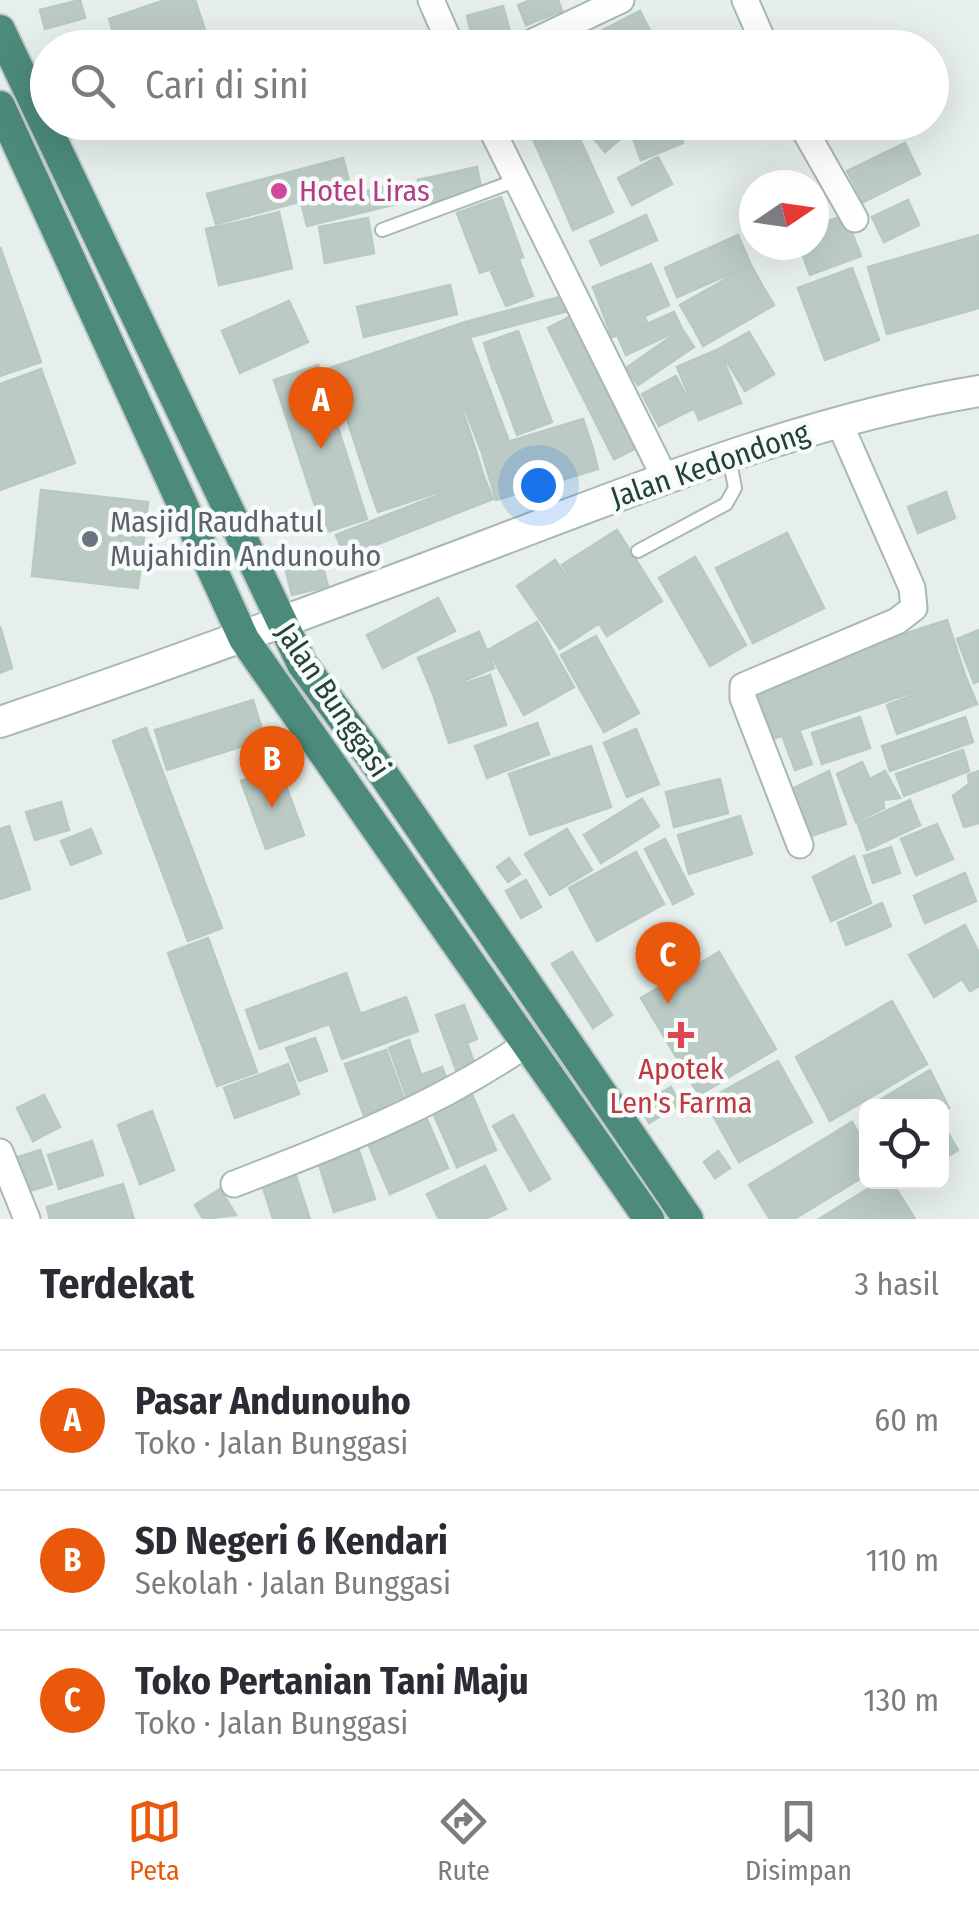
<!DOCTYPE html>
<html lang="id">
<meta charset="utf-8">
<style>
body{margin:0;font-family:"Fira Sans Condensed",sans-serif;background:#f2f2f3;color:#2b2b33}
.controls{position:absolute;right:30px;bottom:30px;display:grid;overflow:hidden;border-radius:15px;box-shadow:0 10px 40px #0002}
.controls button{width:90px;height:90px;display:grid;place-items:center;padding:0;border:0;border-bottom:2px solid #e1e1e2;background:#fff;color:#2b2b33;font:50px sans-serif}
.compass{position:absolute;left:739px;top:170px;width:90px;height:90px;border-radius:50%;background:#fff;box-shadow:0 10px 40px #0002;rotate:77deg}
.you{position:absolute;left:538px;top:485px;width:35px;height:35px;margin:-25px;border:8px solid #fff;border-radius:50%;background:#1a73e8;box-shadow:0 0 0 15px #1a73e833}
.badge{display:grid;place-items:center;width:65px;height:65px;border-radius:50%;background:#ea580c;color:#fff;font-size:32px;font-weight:700}
.pin{position:absolute;translate:-50% -82px;filter:drop-shadow(0 2px 5px #0008)}
.pin::after{content:'';position:absolute;top:52px;width:35px;height:30px;background:inherit;clip-path:polygon(0 0,100% 0,50% 100%)}
.list{margin:0;padding:0;list-style:none}
h2{display:flex;justify-content:space-between;align-items:center;height:130px;margin:0;padding:0 40px;font-size:42px}
h2 small{font-size:32px;font-weight:400;color:#7c7c81}
.list li{display:grid;grid-template-columns:65px 1fr auto;gap:30px;align-items:center;box-sizing:border-box;height:140px;padding:0 40px;border-top:2px solid #e1e1e2}
.list b{display:block;font-size:38px;white-space:nowrap}
.list p{margin:0;font-size:32px;white-space:nowrap;color:#7c7c81}
.list em{font-size:32px;font-style:normal;color:#7c7c81}
.icon{flex:none;width:55px;height:55px;fill:none;stroke:currentColor;stroke-width:2;stroke-linecap:round;stroke-linejoin:round}
.map{position:relative;flex:none;width:979px;height:1219px;overflow:hidden}
.search{position:absolute;background:#fff;box-shadow:0 10px 40px #0002;left:30px;right:30px;top:30px;height:110px;display:flex;align-items:center;gap:25px;box-sizing:border-box;padding:0 35px;border-radius:55px;color:#7c7c81;font-size:38px}
.sheet{height:550px;background:#fff}
nav{display:flex;justify-content:space-around;align-items:center;box-sizing:border-box;height:140px;border-top:2px solid #e1e1e2;background:#fff;font-size:28px;color:#7c7c81}
nav a{display:grid;justify-items:center;gap:5px}
nav .on{color:#ea580c}
.map>svg:first-child{display:block}
</style>
<div class="map">
<svg width="979" height="1219" viewBox="0 0 979 1219">
<rect width="100%" height="100%" fill="#e6efeb"/>
<path fill="#bbcac4" stroke="#b8c9c2" stroke-width="2.5" d="M 80,0 L 85,18 L 45,29 L 40,10 Z
M 165,0 L 195,0 L 211,48 L 118,48 L 109,19 Z
M 531,0 L 558,0 L 562,11 L 526,25 L 518,5 Z
M 503,6 L 512,39 L 475,48 L 467,16 Z
M 640,11 L 659,48 L 604,48 L 597,33 Z
M 588,32 L 595,48 L 566,48 L 564,43 Z
M 526,122 L 573,122 L 575,129 L 536,146 Z
M 617,122 L 626,134 L 605,152 L 581,123 Z
M 643,122 L 675,122 L 683,143 L 641,160 L 629,128 Z
M 575,129 L 589,159 L 550,177 L 536,146 Z
M 905,143 L 920,174 L 863,202 L 847,171 Z
M 658,157 L 672,184 L 632,205 L 618,178 Z
M 343,158 L 351,188 L 216,224 L 207,194 Z
M 589,159 L 613,212 L 573,230 L 550,177 Z
M 477,167 L 482,192 L 423,205 L 418,180 Z
M 391,185 L 396,204 L 307,226 L 302,206 Z
M 501,197 L 523,257 L 480,273 L 457,213 Z
M 908,200 L 919,225 L 884,242 L 872,217 Z
M 279,212 L 292,268 L 260,276 L 247,220 Z
M 646,215 L 657,240 L 601,265 L 590,241 Z
M 845,215 L 861,256 L 810,275 L 799,245 L 814,245 L 814,226 Z
M 368,218 L 374,253 L 325,263 L 319,227 Z
M 247,220 L 260,276 L 219,285 L 206,229 Z
M 738,235 L 751,265 L 677,297 L 665,268 Z
M 979,235 L 979,308 L 887,334 L 868,267 Z
M 0,247 L 41,362 L 0,376 Z
M 519,260 L 533,296 L 506,306 L 491,272 Z
M 651,264 L 669,305 L 647,315 L 629,273 Z
M 751,265 L 763,287 L 693,327 L 680,305 Z
M 852,268 L 879,340 L 825,360 L 798,288 Z
M 629,273 L 647,323 L 612,337 L 593,287 Z
M 450,285 L 457,314 L 364,337 L 357,307 Z
M 763,287 L 774,305 L 703,346 L 693,327 Z
M 571,294 L 575,309 L 471,337 L 465,322 Z
M 289,301 L 308,342 L 240,373 L 222,331 Z
M 674,312 L 682,329 L 626,355 L 618,337 Z
M 577,313 L 643,445 L 614,459 L 548,328 Z
M 465,322 L 470,338 L 336,383 L 330,368 Z
M 682,329 L 694,347 L 638,385 L 626,368 Z
M 518,331 L 527,355 L 492,368 L 484,343 Z
M 749,332 L 774,374 L 745,391 L 719,349 Z
M 470,338 L 491,393 L 463,404 L 442,348 Z
M 442,348 L 454,384 L 347,419 L 336,383 Z
M 719,349 L 741,403 L 699,420 L 677,367 Z
M 527,355 L 542,397 L 508,410 L 492,368 Z
M 318,365 L 367,519 L 324,533 L 274,380 Z
M 41,369 L 75,463 L 0,490 L 0,384 Z
M 676,376 L 693,409 L 659,426 L 642,394 Z
M 454,384 L 466,421 L 359,456 L 347,419 Z
M 491,393 L 508,439 L 481,450 L 463,404 Z
M 542,397 L 552,422 L 517,435 L 508,410 Z
M 583,419 L 593,449 L 490,480 L 481,450 Z
M 466,421 L 477,454 L 370,489 L 359,456 Z
M 593,449 L 598,469 L 496,500 L 490,480 Z
M 477,454 L 484,477 L 378,512 L 370,489 Z
M 484,477 L 493,499 L 345,557 L 336,535 Z
M 41,490 L 148,502 L 138,588 L 32,576 Z
M 946,492 L 955,518 L 918,533 L 908,507 Z
M 617,530 L 662,601 L 607,636 L 562,565 Z
M 787,533 L 824,608 L 753,643 L 716,568 Z
M 320,557 L 328,586 L 292,595 L 285,567 Z
M 695,557 L 746,645 L 710,666 L 659,578 Z
M 555,560 L 598,624 L 560,649 L 517,586 Z
M 438,598 L 455,631 L 383,668 L 367,635 Z
M 947,620 L 965,675 L 869,707 L 851,651 Z
M 537,622 L 574,687 L 524,715 L 488,650 Z
M 0,626 L 12,668 L 0,673 Z
M 979,630 L 979,681 L 974,683 L 957,639 Z
M 479,632 L 494,668 L 433,694 L 418,658 Z
M 596,636 L 639,713 L 604,732 L 561,655 Z
M 851,651 L 869,707 L 773,739 L 755,684 Z
M 490,675 L 506,725 L 449,743 L 433,694 Z
M 965,675 L 977,704 L 897,734 L 887,705 Z
M 253,700 L 265,739 L 167,770 L 155,730 Z
M 860,717 L 870,748 L 822,764 L 812,733 Z
M 965,717 L 973,742 L 890,771 L 882,746 Z
M 537,723 L 549,754 L 487,778 L 475,746 Z
M 146,728 L 222,928 L 188,941 L 113,741 Z
M 636,729 L 659,784 L 627,797 L 604,743 Z
M 800,732 L 812,764 L 795,770 L 783,738 Z
M 289,735 L 295,753 L 265,764 L 258,747 Z
M 591,746 L 611,807 L 530,835 L 509,774 Z
M 963,750 L 969,771 L 904,796 L 896,774 Z
M 862,762 L 870,779 L 885,771 L 900,798 L 883,800 L 884,808 L 856,822 L 837,774 Z
M 279,767 L 304,835 L 266,849 L 241,781 Z
M 829,771 L 846,824 L 803,839 L 788,791 Z
M 979,771 L 979,823 L 964,827 L 953,796 L 969,784 L 968,775 Z
M 720,779 L 728,813 L 674,827 L 666,792 Z
M 642,799 L 659,826 L 601,863 L 584,835 Z
M 910,800 L 920,825 L 867,850 L 858,824 Z
M 61,802 L 69,830 L 35,840 L 26,812 Z
M 740,816 L 752,854 L 689,874 L 678,835 Z
M 937,824 L 953,859 L 916,875 L 901,839 Z
M 9,826 L 30,889 L 0,899 L 0,829 Z
M 91,829 L 101,853 L 71,865 L 61,841 Z
M 567,829 L 592,870 L 550,895 L 525,854 Z
M 665,839 L 693,894 L 673,904 L 645,849 Z
M 891,847 L 900,873 L 873,883 L 864,856 Z
M 636,852 L 664,904 L 597,941 L 569,888 Z
M 854,856 L 871,903 L 831,921 L 813,877 Z
M 509,858 L 520,874 L 508,882 L 497,867 Z
M 965,873 L 976,901 L 925,923 L 914,896 Z
M 526,880 L 541,907 L 521,918 L 506,891 Z
M 882,903 L 891,926 L 846,945 L 838,923 Z
M 965,925 L 979,953 L 979,986 L 970,991 L 962,979 L 934,997 L 909,955 Z
M 208,938 L 257,1072 L 217,1086 L 168,953 Z
M 572,952 L 612,1015 L 593,1028 L 552,964 Z
M 719,952 L 776,1049 L 699,1095 L 641,998 Z
M 346,973 L 360,1013 L 260,1049 L 246,1010 Z
M 406,997 L 418,1031 L 342,1059 L 330,1025 Z
M 892,1001 L 927,1064 L 830,1121 L 796,1057 Z
M 464,1005 L 477,1039 L 467,1043 L 477,1071 L 459,1078 L 436,1015 Z
M 315,1038 L 327,1071 L 299,1081 L 286,1048 Z
M 409,1040 L 421,1075 L 442,1067 L 450,1088 L 409,1103 L 389,1048 Z
M 386,1050 L 405,1101 L 364,1116 L 345,1064 Z
M 778,1061 L 812,1122 L 739,1162 L 705,1101 Z
M 288,1064 L 299,1094 L 235,1118 L 224,1088 Z
M 930,1070 L 949,1108 L 942,1112 L 942,1106 L 870,1106 Z
M 671,1087 L 680,1104 L 649,1123 L 639,1106 Z
M 470,1090 L 496,1150 L 457,1167 L 431,1108 Z
M 44,1095 L 60,1127 L 33,1141 L 17,1108 Z
M 152,1111 L 174,1170 L 140,1184 L 118,1125 Z
M 425,1115 L 448,1168 L 390,1194 L 367,1141 Z
M 513,1115 L 550,1179 L 530,1191 L 493,1126 Z
M 852,1122 L 866,1146 L 866,1175 L 794,1219 L 770,1219 L 749,1185 Z
M 942,1123 L 958,1150 L 942,1160 Z
M 92,1141 L 103,1175 L 59,1189 L 48,1155 Z
M 356,1142 L 375,1199 L 334,1212 L 316,1155 Z
M 40,1150 L 52,1184 L 27,1192 L 15,1158 Z
M 718,1151 L 730,1168 L 715,1178 L 704,1162 Z
M 485,1166 L 506,1209 L 485,1219 L 439,1219 L 427,1194 Z
M 294,1170 L 310,1219 L 273,1219 L 261,1181 Z
M 879,1182 L 892,1182 L 915,1219 L 819,1219 Z
M 123,1184 L 134,1219 L 50,1219 L 47,1207 Z
M 220,1189 L 236,1215 L 203,1219 L 195,1205 Z"/>
<g fill="none" stroke-linecap="round" stroke-linejoin="round">
<defs>
<path id="service" d="M 382,230 L 517,180
M 638,551 L 726,504 L 735,488 L 729,457"/>
<path id="minor" d="M 431,0 L 452,48
M 745,0 L 766,48
M 520,48 L 621,0
M 488,122 L 665,478
M 800,122 L 855,219
M 800,845 L 743,698 L 743,686 L 897,621 L 914,608 L 912,588 L 839,422
M 0,1152 L 27,1219
M 234,1184 C 338,1144 437,1106 528,1043"/>
<path id="tertiary" d="M 0,722 C 166,666 329,605 493,543 C 651,483 811,419 979,391"/>
<path id="trunk" d="M 0,30 L 302,664 L 377,765 L 688,1219
M 0,106 L 244,639 L 649,1219"/>
</defs>
<use href="#service" stroke="#a8b8b2" stroke-width="16"/>
<use href="#minor" stroke="#a8b8b2" stroke-width="29"/>
<use href="#tertiary" stroke="#a8b8b2" stroke-width="34"/>
<use href="#trunk" stroke="#c2cac8" stroke-width="34"/>
<use href="#service" stroke="#fff" stroke-width="12"/>
<use href="#minor" stroke="#fff" stroke-width="25"/>
<use href="#tertiary" stroke="#fff" stroke-width="30"/>
<use href="#trunk" stroke="#4c8a7c" stroke-width="30"/>
</g>
<circle fill="#d1479c" stroke="#f7fbf9" stroke-width="4" cx="279" cy="191" r="10"/>
<circle fill="#6b7280" stroke="#f7fbf9" stroke-width="4" cx="90" cy="539" r="10"/>
<path fill="#e0444e" stroke="#f7fbf9" stroke-width="4" d="M676 1020h10v10h10v10h-10v10h-10v-10h-10v-10h10z"/>
<g text-anchor="middle" dominant-baseline="central" stroke-width="9" stroke-linejoin="round" paint-order="stroke">
<g font-size="30" fill="#b23c85" stroke="#f7fbf9" text-anchor="start">
<text x="299" y="191">Hotel Liras</text>
</g>
<g font-size="30" fill="#24423a" stroke="#f7fbf9">
<text transform="translate(710 465) rotate(-19)">Jalan Kedondong</text>
<text transform="translate(333 700) rotate(56)">Jalan Bunggasi</text>
</g>
<g font-size="30" fill="#5b616d" stroke="#f7fbf9" text-anchor="start">
<text x="110" y="522">Masjid Raudhatul<tspan x="110" dy="34">Mujahidin Andunouho</tspan></text>
</g>
<g font-size="30" fill="#be3a42" stroke="#f7fbf9">
<text x="681" y="1069">Apotek<tspan x="681" dy="34">Len's Farma</tspan></text>
</g>
</g>
</svg>
<div class="controls">
<button><svg class="icon" aria-label="locate" viewBox="0 0 24 24"><circle cx="12" cy="12" r="6"/><path d="M12 2v4M12 18v4M2 12h4M18 12h4"/></svg></button>
</div>
<svg class="compass" viewBox="-18 -18 36 36"><path d="M0-13l5 13h-10z" fill="#e53935"/><path d="M0 13l5-13h-10z" fill="#7c7c81"/></svg>
<div class="you"></div>
<div class="pin badge" style="left:321px;top:449px">A</div>
<div class="pin badge" style="left:272px;top:808px">B</div>
<div class="pin badge" style="left:668px;top:1004px">C</div>
<div class="search"><svg class="icon" aria-label="search" viewBox="0 0 24 24"><circle cx="10" cy="10" r="6"/><path d="M15 15l6 6"/></svg>Cari di sini</div>
</div>
<section class="sheet">
<h2>Terdekat<small>3 hasil</small></h2>
<ul class="list">
<li><span class="badge">A</span><div><b>Pasar Andunouho</b><p>Toko · Jalan Bunggasi</p></div><em>60 m</em></li>
<li><span class="badge">B</span><div><b>SD Negeri 6 Kendari</b><p>Sekolah · Jalan Bunggasi</p></div><em>110 m</em></li>
<li><span class="badge">C</span><div><b>Toko Pertanian Tani Maju</b><p>Toko · Jalan Bunggasi</p></div><em>130 m</em></li>
</ul>
</section>
<nav>
<a class="on"><svg class="icon" aria-label="map" viewBox="0 0 24 24"><path d="M3 6l6-2 6 2 6-2v14l-6 2-6-2-6 2zM9 4v14M15 6v14"/></svg>Peta</a>
<a><svg class="icon" aria-label="directions" viewBox="0 0 24 24"><path d="M12 3l9 9-9 9-9-9zM9 14v-3h6M13 9l2 2-2 2"/></svg>Rute</a>
<a><svg class="icon" aria-label="saved" viewBox="0 0 24 24"><path d="M7 4h10v16l-5-4-5 4z"/></svg>Disimpan</a>
</nav>
